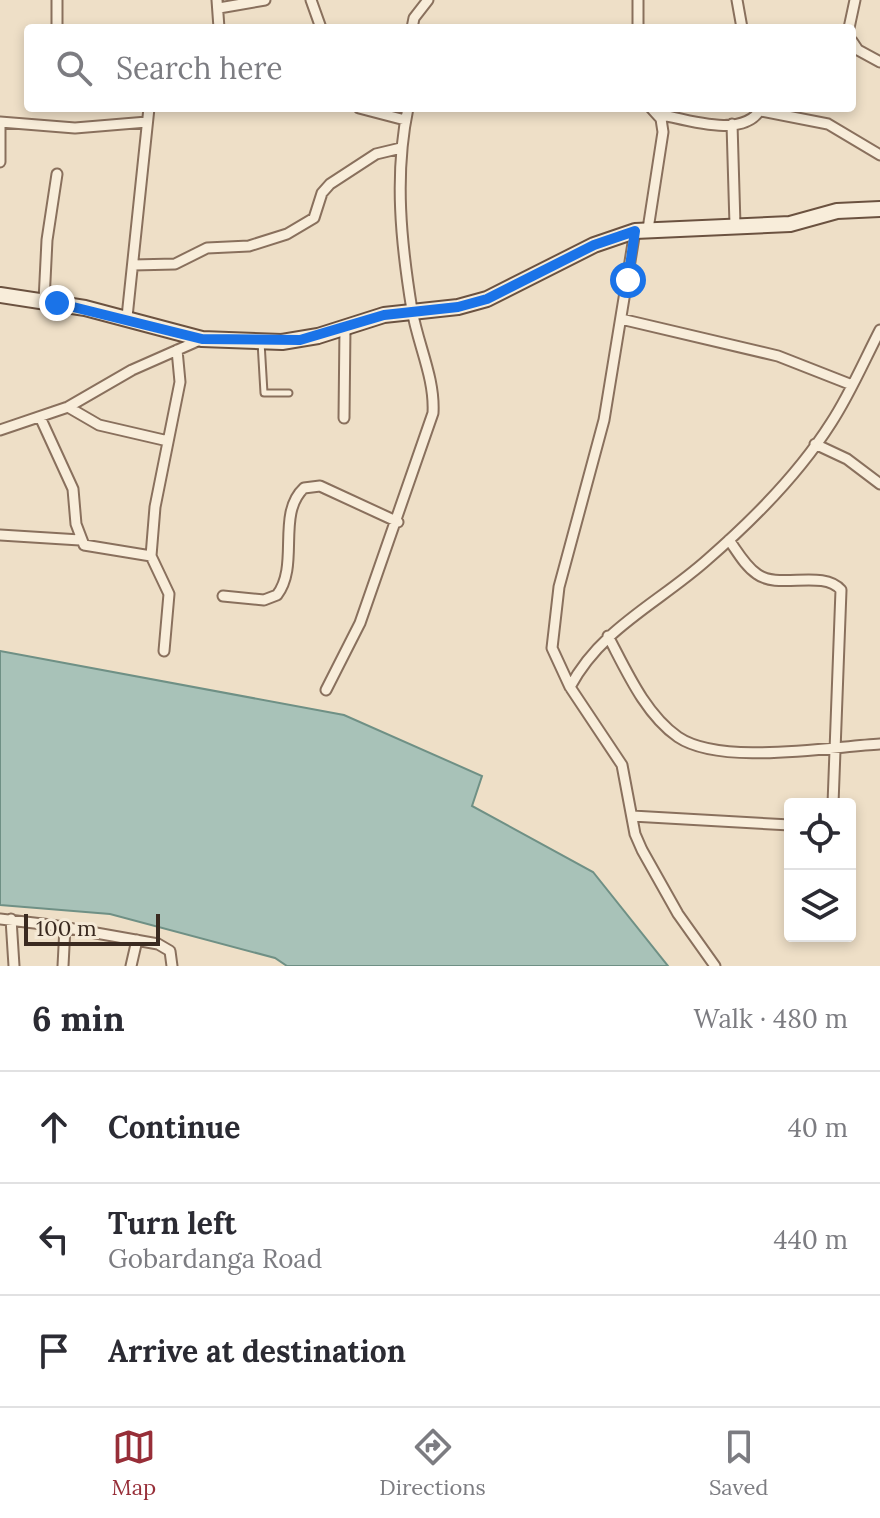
<!DOCTYPE html>
<meta charset="utf-8">
<style>
body{margin:0;font-family:Lora,serif;background:#f2f2f3;color:#2b2b33}
.controls{position:absolute;right:24px;bottom:24px;display:grid;overflow:hidden;border-radius:8px;box-shadow:0 4px 12px #0003}
.controls button{width:72px;height:72px;display:grid;place-items:center;padding:0;border:0;border-bottom:2px solid #e1e1e2;background:#fff;color:#2b2b33;font:40px sans-serif}
.scale{position:absolute;left:24px;bottom:20px;width:136px;box-sizing:border-box;padding-left:8px;border:4px solid #3a2a20;border-top:0;font-size:22px;line-height:28px;white-space:nowrap;color:#3a2a20;-webkit-text-stroke:6px #f5ead7;paint-order:stroke}
.stop{position:absolute;width:24px;height:24px;margin:-18px;border:6px solid #1a73e8;border-radius:50%;background:#fff}
.stop.end{background:#1a73e8;border-color:#fff;box-shadow:0 2px 8px #0008}
.list{margin:0;padding:0;list-style:none}
h2{display:flex;justify-content:space-between;align-items:center;height:104px;margin:0;padding:0 32px;font-size:34px}
h2 small{font-size:26px;font-weight:400;color:#7c7c81}
.list li{display:grid;grid-template-columns:52px 1fr auto;gap:24px;align-items:center;box-sizing:border-box;height:112px;padding:0 32px;border-top:2px solid #e1e1e2}
.list b{display:block;font-size:30px;white-space:nowrap}
.list p{margin:0;font-size:26px;white-space:nowrap;color:#7c7c81}
.list em{font-size:26px;font-style:normal;color:#7c7c81}
.icon{flex:none;width:44px;height:44px;fill:none;stroke:currentColor;stroke-width:2;stroke-linecap:round;stroke-linejoin:round}
.map{position:relative;flex:none;width:880px;height:966px;overflow:hidden}
.search{position:absolute;background:#fff;box-shadow:0 4px 12px #0003;left:24px;right:24px;top:24px;height:88px;display:flex;align-items:center;gap:20px;box-sizing:border-box;padding:0 28px;border-radius:8px;color:#7c7c81;font-size:30px}
.sheet{height:440px;background:#fff}
nav{display:flex;justify-content:space-around;align-items:center;box-sizing:border-box;height:112px;border-top:2px solid #e1e1e2;background:#fff;font-size:22px;color:#7c7c81}
nav a{display:grid;justify-items:center;gap:4px}
nav .on{color:#972e38}
.map>svg:first-child{display:block}
</style>
<div class="map">
<svg width="880" height="966" viewBox="0 0 880 966">
<rect width="100%" height="100%" fill="#eedfc7"/>
<path fill="#a8c2b8" stroke="#6f9085" stroke-width="2" d="M 0,651 L 344,715 L 482,776 L 472,806 L 593,872 L 668,966 L 287,966 L 275,958 L 110,914 L 0,905 Z"/>
<g fill="none" stroke-linecap="round" stroke-linejoin="round">
<defs>
<path id="lane" d="M 261,342 L 264,393 L 289,393"/>
<path id="street" d="M 217,0 L 219,28
M 311,0 L 321,28
M 638,0 L 638,28
M 737,0 L 742,28
M 219,8 L 265,0
M 57,28 L 57,0
M 412,28 L 414,18 L 428,0
M 849,28 L 855,0
M 852,41 L 858,50 L 880,62
M 359,108 L 405,120
M 761,111 L 828,124 L 880,155
M 658,114 C 685,119 745,140 761,108
M 0,122 L 75,128 L 147,122
M 732,124 L 735,225
M 0,162 L 0,122
M 648,229 L 663,132 L 661,119 L 651,108
M 635,231 L 604,420 L 559,587 L 552,648 L 570,687 L 622,765 L 635,834 L 642,850 L 678,914 L 715,966
M 133,265 L 175,264 L 207,248 L 249,246 L 287,234 L 314,218 L 322,193 L 330,184 L 376,154 L 401,148
M 44,301 L 47,240 L 57,174
M 127,317 L 149,108
M 621,319 L 778,356 L 852,385
M 68,407 L 99,425 L 168,441
M 40,417 L 73,489 L 76,524 L 84,545 L 151,556
M 344,418 L 345,327
M 0,430 L 68,407 L 132,370 L 200,340
M 815,444 L 847,459 L 880,484
M 0,535 L 80,540
M 729,540 C 737,551 745,566 757,574 C 778,590 823,569 841,590 L 833,804
M 223,596 L 264,600 L 277,595 C 300,565 276,514 304,488 L 320,486 L 398,522
M 608,636 C 626,670 645,714 678,737 C 721,766 828,747 880,744
M 164,651 L 169,594 L 151,556 L 155,507 L 180,382 L 177,350
M 570,687 C 601,628 659,603 708,559 C 754,519 798,475 831,423 C 850,394 864,361 880,330
M 326,690 L 360,623 L 433,413 C 435,378 418,345 412,310 C 401,243 394,175 408,108
M 632,816 L 790,825
M 0,919 L 51,925 L 158,944 L 170,951 L 172,966
M 11,919 L 14,966
M 63,966 L 65,927
M 131,966 L 137,940"/>
<path id="secondary" d="M 0,295 L 85,308 L 202,339 L 282,342 L 318,336 L 384,315 L 458,307 L 487,299 L 594,245 L 635,231 L 790,224 L 837,211 L 880,209"/>
</defs>
<use href="#lane" stroke="#89705d" stroke-width="9"/>
<use href="#street" stroke="#89705d" stroke-width="13"/>
<use href="#secondary" stroke="#6b5240" stroke-width="18"/>
<use href="#lane" stroke="#f8edda" stroke-width="5"/>
<use href="#street" stroke="#f8edda" stroke-width="9"/>
<use href="#secondary" stroke="#f8edda" stroke-width="14"/>
</g>
<g fill="none" stroke-linecap="round" stroke-linejoin="round">
<path stroke="#1a73e8" stroke-width="10" d="M 57,303 L 202,339 L 300,340 L 384,315 L 458,307 L 487,299 L 594,245 L 635,231 L 628,280"/>
</g>
</svg>
<div class="controls">
<button><svg class="icon" aria-label="locate" viewBox="0 0 24 24"><circle cx="12" cy="12" r="6"/><path d="M12 2v4M12 18v4M2 12h4M18 12h4"/></svg></button>
<button><svg class="icon" aria-label="layers" viewBox="0 0 24 24"><path d="M12 4l9 5-9 5-9-5zM3 14l9 5 9-5"/></svg></button>
</div>
<div class="scale">100 m</div>
<div class="stop" style="left:628px;top:280px"></div>
<div class="stop end" style="left:57px;top:303px"></div>
<div class="search"><svg class="icon" aria-label="search" viewBox="0 0 24 24"><circle cx="10" cy="10" r="6"/><path d="M15 15l6 6"/></svg>Search here</div>
</div>
<section class="sheet">
<h2>6 min<small>Walk · 480 m</small></h2>
<ul class="list">
<li><svg class="icon" aria-label="ahead" viewBox="0 0 24 24"><path d="M12 20V5M6 11l6-6 6 6"/></svg><div><b>Continue</b></div><em>40 m</em></li>
<li><svg class="icon" aria-label="left" viewBox="0 0 24 24"><path d="M17 20v-9H6M10 6l-5 5 5 5"/></svg><div><b>Turn left</b><p>Gobardanga Road</p></div><em>440 m</em></li>
<li><svg class="icon" aria-label="arrive" viewBox="0 0 24 24"><path d="M6 21V4h12l-3 4 3 4H6"/></svg><div><b>Arrive at destination</b></div></li>
</ul>
</section>
<nav>
<a class="on"><svg class="icon" aria-label="map" viewBox="0 0 24 24"><path d="M3 6l6-2 6 2 6-2v14l-6 2-6-2-6 2zM9 4v14M15 6v14"/></svg>Map</a>
<a><svg class="icon" aria-label="directions" viewBox="0 0 24 24"><path d="M12 3l9 9-9 9-9-9zM9 14v-3h6M13 9l2 2-2 2"/></svg>Directions</a>
<a><svg class="icon" aria-label="saved" viewBox="0 0 24 24"><path d="M7 4h10v16l-5-4-5 4z"/></svg>Saved</a>
</nav>
